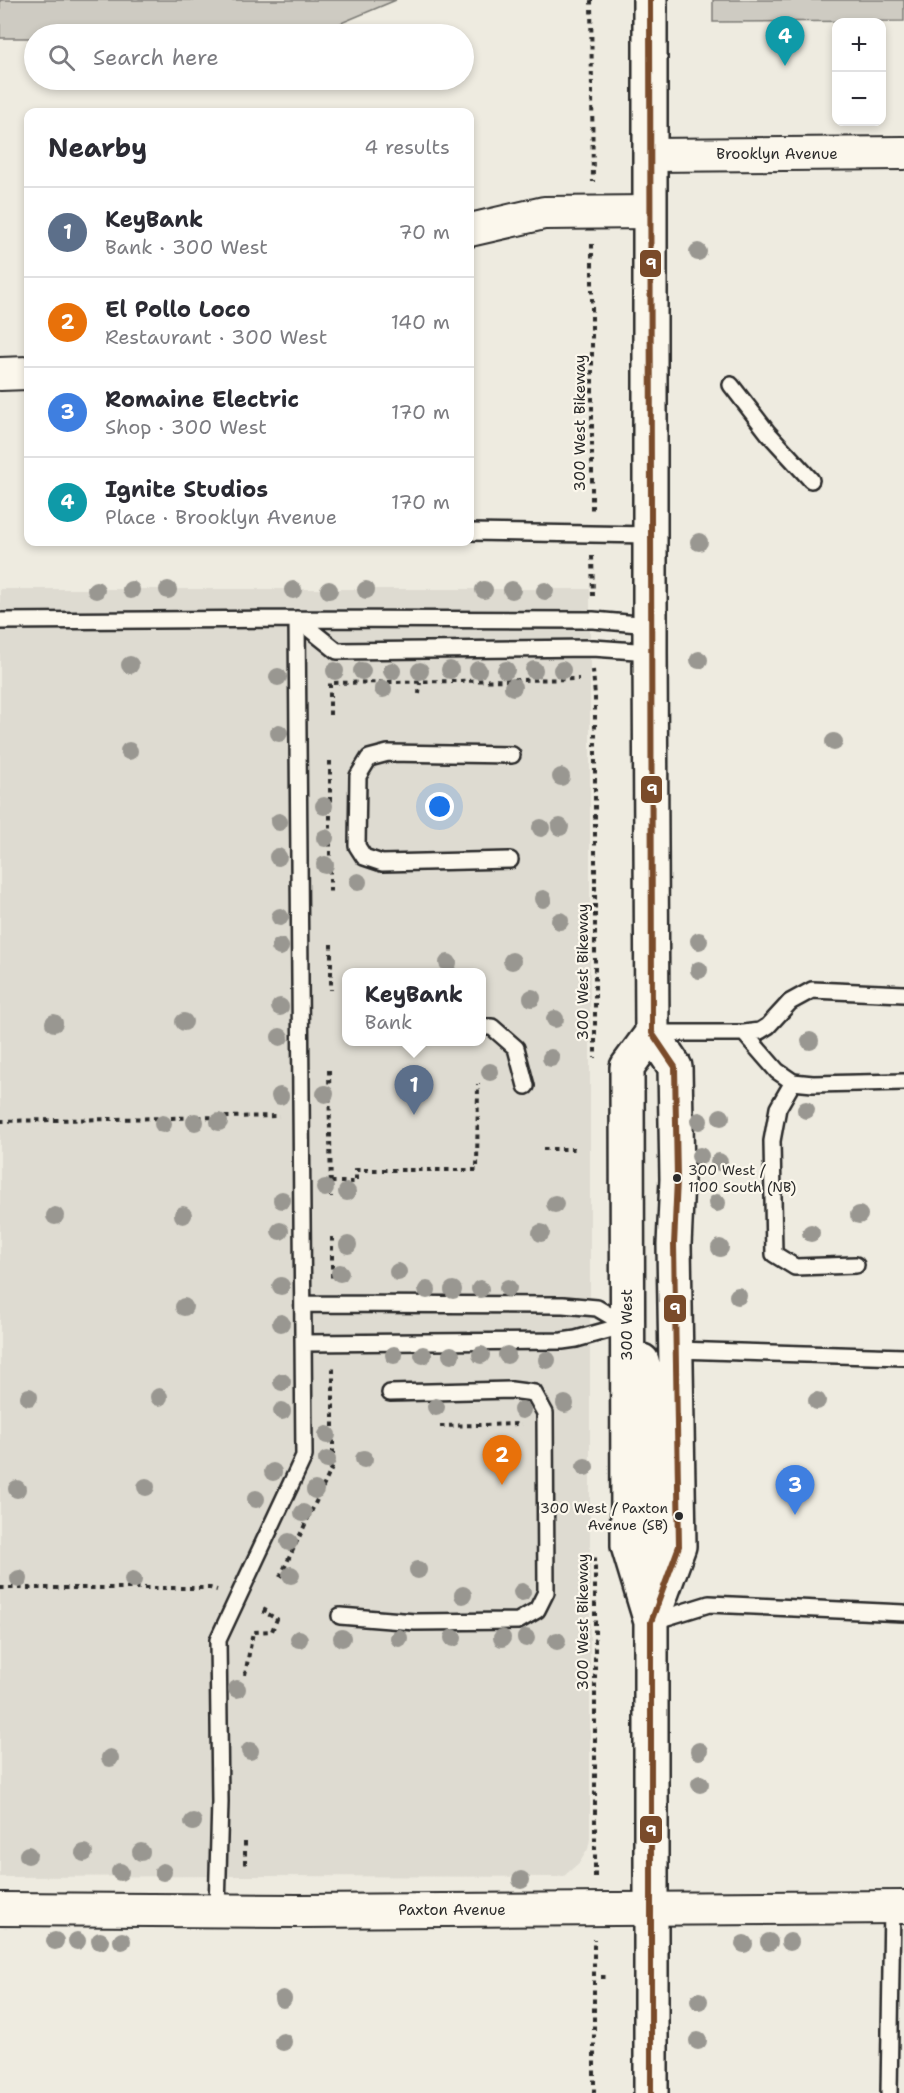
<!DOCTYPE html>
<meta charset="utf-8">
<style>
body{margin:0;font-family:"Shantell Sans",sans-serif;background:#f2f2f3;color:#2b2b33}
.controls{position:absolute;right:18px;top:18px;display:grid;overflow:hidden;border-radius:12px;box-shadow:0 3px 9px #0003}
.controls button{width:54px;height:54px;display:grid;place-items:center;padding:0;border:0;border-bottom:2px solid #e1e1e2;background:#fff;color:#2b2b33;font:30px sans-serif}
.you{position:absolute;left:440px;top:807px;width:21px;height:21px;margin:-15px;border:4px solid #fff;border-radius:50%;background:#1a73e8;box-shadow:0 0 0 9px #1a73e833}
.badge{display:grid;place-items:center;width:39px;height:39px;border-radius:50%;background:#ea580c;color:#fff;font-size:20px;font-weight:700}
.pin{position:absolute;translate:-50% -50px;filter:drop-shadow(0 2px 3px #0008)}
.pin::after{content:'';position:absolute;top:32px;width:21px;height:18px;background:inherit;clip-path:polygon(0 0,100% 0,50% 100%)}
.popup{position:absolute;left:342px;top:968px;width:144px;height:78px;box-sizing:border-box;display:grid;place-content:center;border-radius:12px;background:#fff;filter:drop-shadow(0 2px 4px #0005);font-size:20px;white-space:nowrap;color:#7c7c81}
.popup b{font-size:22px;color:#2b2b33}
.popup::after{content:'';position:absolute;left:50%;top:100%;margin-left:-12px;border:12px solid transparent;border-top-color:#fff}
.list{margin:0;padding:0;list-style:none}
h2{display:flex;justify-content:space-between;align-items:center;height:78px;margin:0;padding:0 24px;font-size:26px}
h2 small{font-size:20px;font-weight:400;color:#7c7c81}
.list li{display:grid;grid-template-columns:39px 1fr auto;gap:18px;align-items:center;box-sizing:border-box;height:90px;padding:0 24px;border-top:2px solid #e1e1e2}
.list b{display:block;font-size:22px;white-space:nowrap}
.list p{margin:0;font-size:20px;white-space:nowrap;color:#7c7c81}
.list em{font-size:20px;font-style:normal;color:#7c7c81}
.icon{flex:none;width:33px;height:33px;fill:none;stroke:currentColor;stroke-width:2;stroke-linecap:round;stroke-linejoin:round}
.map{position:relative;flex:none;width:904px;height:2093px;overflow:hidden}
.search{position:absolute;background:#fff;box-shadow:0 3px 9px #0003;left:24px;top:24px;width:450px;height:66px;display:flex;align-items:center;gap:15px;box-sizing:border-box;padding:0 21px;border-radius:33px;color:#7c7c81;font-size:22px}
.panel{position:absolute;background:#fff;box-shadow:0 3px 9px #0003;left:24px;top:108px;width:450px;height:438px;border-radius:12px}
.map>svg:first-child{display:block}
</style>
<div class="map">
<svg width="904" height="2093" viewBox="0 0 904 2093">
<rect width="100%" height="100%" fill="#eeebe0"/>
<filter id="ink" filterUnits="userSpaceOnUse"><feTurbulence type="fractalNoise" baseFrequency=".0167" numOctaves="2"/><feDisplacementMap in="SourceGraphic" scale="12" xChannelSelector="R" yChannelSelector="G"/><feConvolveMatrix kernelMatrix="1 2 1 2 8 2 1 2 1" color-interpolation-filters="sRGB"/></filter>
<g filter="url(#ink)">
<path fill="#dedbd1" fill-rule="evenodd" d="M 0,589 L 590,589 L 590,1839 L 588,1849 L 580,1862 L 564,1876 L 557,1877 L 248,1876 L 0,1877 ZM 346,972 L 482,972 L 482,1042 L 346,1042 Z"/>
<path fill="#cecbc2" stroke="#7c7b76" stroke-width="1.5" d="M 0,0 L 396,0 L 315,34 L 34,34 L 34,38 L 0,38 Z
M 713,0 L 904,0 L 904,21 L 713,22 Z"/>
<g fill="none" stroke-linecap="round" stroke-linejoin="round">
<defs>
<path id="lane" d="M 731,385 L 768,433 L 811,480
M 470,532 L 650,535
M 297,619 L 337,651 L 593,648 L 650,652
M 0,621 L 297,619 L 593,620 L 650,625
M 510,860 L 382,863 L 364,857 L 357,846 L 358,776 L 369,758 L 388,753 L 512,755
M 482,1027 L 492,1027 L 516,1048 L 526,1086
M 652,1033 L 744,1033 L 760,1031 L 768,1026 L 790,1002 L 812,990 L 904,994
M 744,1033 L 777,1071 L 793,1082 L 813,1084 L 904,1082
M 793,1082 L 778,1108 L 772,1141 L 774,1254 L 795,1267 L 856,1265
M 303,1304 L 563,1305 L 597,1308 L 626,1325
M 303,1343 L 562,1341 L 576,1339 L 626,1325
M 677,1350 L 904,1357
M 340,1616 L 415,1622 L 518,1621 L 537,1610 L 546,1592 L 545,1413 L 534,1393 L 511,1390 L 390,1393
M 654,1621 L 709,1604 L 904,1613
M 217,1909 L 220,1802 L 218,1640 L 304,1456 L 297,619
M 889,2093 L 892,1907"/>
<path id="street" d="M 650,155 L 904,153
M 470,230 L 544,213 L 650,212
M 0,374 L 28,373
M 0,1909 L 300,1911 L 904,1907"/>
<path id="secondary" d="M 650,0 L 650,652 L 652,1033 L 675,1067 L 677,1179 L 674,1245 L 679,1546 L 651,1622
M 642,1361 L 648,1384 L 651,1409 L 651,1588
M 651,2093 L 651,1622 L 628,1546 L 627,1067 L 652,1033"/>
</defs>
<use href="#lane" stroke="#2b2b2b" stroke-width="20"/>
<use href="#street" stroke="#2b2b2b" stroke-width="36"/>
<use href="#secondary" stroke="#2b2b2b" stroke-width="38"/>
<path stroke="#2b2b2b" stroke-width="4" stroke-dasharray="4.5 4.5" stroke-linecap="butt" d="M 591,0 L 593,182
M 592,244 L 592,512
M 592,556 L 593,596
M 593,670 L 595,697 L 595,1058
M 419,694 L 420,682
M 330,715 L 330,683 L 579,679
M 330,761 L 330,892
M 331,944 L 331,990
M 329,1070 L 331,1197
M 0,1121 L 279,1116
M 543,1149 L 576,1149
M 331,1182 L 356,1182 L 356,1170 L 477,1170 L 478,1084
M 332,1237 L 332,1282
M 440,1426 L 521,1424
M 280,1577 L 333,1466 L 333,1365
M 0,1588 L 210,1588 L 217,1590
M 245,1675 L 253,1632 L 272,1631 L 277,1619 L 264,1612 L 266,1608
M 245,1842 L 245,1868
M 595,1877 L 595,1555
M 601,1977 L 607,1977
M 594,2093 L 594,1939"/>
<use href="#lane" stroke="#fbf7ec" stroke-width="15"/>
<use href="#street" stroke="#fbf7ec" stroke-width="32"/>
<use href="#secondary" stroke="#fbf7ec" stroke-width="33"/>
<defs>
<path id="bus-1" d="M 650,0 L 652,1033 L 675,1067 L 677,1179 L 674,1245 L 679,1546 L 651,1622 L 651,2093"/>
</defs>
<use href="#bus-1" stroke="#fbf7ec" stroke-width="10"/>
<use href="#bus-1" stroke="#7a4b2a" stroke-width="6"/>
</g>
<g fill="#999791">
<circle cx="698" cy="252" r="9"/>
<circle cx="699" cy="542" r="9"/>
<circle cx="96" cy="590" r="9"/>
<circle cx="131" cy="590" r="9"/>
<circle cx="168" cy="590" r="9"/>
<circle cx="293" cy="590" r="9"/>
<circle cx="329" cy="590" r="9"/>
<circle cx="366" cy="590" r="9"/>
<circle cx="484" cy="590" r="9"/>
<circle cx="512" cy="590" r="9"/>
<circle cx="545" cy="591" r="9"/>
<circle cx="699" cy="660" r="9"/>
<circle cx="130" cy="665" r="9"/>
<circle cx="450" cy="670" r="9"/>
<circle cx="478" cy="670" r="9"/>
<circle cx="506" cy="670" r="9"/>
<circle cx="534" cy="670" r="9"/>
<circle cx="562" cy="670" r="9"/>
<circle cx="335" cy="671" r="9"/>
<circle cx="362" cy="671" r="9"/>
<circle cx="392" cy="671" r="9"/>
<circle cx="420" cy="671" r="9"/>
<circle cx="278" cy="677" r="9"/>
<circle cx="513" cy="687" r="9"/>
<circle cx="383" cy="689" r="9"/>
<circle cx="279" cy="733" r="9"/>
<circle cx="834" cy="742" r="9"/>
<circle cx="129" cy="751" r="9"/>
<circle cx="561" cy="777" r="9"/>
<circle cx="324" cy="806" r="9"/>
<circle cx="279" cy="822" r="9"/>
<circle cx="560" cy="827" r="9"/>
<circle cx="541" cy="828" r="9"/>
<circle cx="325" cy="838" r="9"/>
<circle cx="278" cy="857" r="9"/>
<circle cx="325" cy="865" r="9"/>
<circle cx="358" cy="882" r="9"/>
<circle cx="543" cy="899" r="9"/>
<circle cx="280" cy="917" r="9"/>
<circle cx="560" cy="921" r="9"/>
<circle cx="699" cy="941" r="9"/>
<circle cx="280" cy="947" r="9"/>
<circle cx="512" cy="961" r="9"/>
<circle cx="448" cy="963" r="9"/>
<circle cx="699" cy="970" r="9"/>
<circle cx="532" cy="998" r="9"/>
<circle cx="280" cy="1007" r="9"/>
<circle cx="555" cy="1019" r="9"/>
<circle cx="184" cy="1022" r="9"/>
<circle cx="54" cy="1023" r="9"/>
<circle cx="280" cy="1037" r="9"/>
<circle cx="810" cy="1041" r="9"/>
<circle cx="551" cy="1058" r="9"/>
<circle cx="490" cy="1072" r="9"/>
<circle cx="325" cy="1094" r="9"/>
<circle cx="280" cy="1096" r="9"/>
<circle cx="806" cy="1110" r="9"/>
<circle cx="721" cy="1117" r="9"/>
<circle cx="699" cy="1121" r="9"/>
<circle cx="195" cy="1122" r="9"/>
<circle cx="219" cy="1122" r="9"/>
<circle cx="163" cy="1124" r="9"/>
<circle cx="700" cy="1156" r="9"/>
<circle cx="719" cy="1162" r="9"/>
<circle cx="325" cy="1188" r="9"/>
<circle cx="347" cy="1192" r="9"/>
<circle cx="282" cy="1200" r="9"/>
<circle cx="717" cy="1203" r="9"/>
<circle cx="555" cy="1204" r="9"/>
<circle cx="183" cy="1215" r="9"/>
<circle cx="859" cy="1215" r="9"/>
<circle cx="55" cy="1216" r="9"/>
<circle cx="280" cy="1231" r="9"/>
<circle cx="541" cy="1233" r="9"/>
<circle cx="811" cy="1233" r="9"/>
<circle cx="348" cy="1245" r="9"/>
<circle cx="720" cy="1248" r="9"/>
<circle cx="398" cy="1272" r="9"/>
<circle cx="340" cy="1273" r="9"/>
<circle cx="281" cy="1286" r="9"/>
<circle cx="508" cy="1288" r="9"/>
<circle cx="480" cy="1289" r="9"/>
<circle cx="427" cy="1290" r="9"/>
<circle cx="453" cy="1290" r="9"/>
<circle cx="738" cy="1296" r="9"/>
<circle cx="184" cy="1307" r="9"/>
<circle cx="281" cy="1323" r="9"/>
<circle cx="394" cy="1355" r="9"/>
<circle cx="423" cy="1355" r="9"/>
<circle cx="451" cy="1355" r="9"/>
<circle cx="481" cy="1355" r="9"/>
<circle cx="507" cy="1355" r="9"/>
<circle cx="547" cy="1360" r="9"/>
<circle cx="282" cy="1382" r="9"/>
<circle cx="29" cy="1397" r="9"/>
<circle cx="159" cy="1397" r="9"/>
<circle cx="817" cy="1401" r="9"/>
<circle cx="565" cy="1404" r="9"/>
<circle cx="436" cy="1407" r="9"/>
<circle cx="522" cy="1410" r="9"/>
<circle cx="282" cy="1411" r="9"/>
<circle cx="327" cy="1435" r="9"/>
<circle cx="364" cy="1459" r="9"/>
<circle cx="327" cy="1460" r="9"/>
<circle cx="585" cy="1467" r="9"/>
<circle cx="273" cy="1472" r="9"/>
<circle cx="146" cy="1487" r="9"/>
<circle cx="17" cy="1489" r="9"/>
<circle cx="315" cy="1490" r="9"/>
<circle cx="256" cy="1499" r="9"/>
<circle cx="303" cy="1513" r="9"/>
<circle cx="289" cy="1542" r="9"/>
<circle cx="418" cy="1570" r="9"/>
<circle cx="291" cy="1575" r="9"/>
<circle cx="19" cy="1579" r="9"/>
<circle cx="133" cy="1580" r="9"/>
<circle cx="522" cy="1592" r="9"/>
<circle cx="463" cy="1595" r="9"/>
<circle cx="342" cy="1638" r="9"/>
<circle cx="399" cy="1638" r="9"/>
<circle cx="453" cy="1638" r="9"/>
<circle cx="502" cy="1638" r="9"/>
<circle cx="526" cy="1638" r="9"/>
<circle cx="299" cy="1639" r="9"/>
<circle cx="557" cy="1641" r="9"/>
<circle cx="237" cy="1689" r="9"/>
<circle cx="250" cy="1751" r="9"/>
<circle cx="699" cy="1751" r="9"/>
<circle cx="110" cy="1758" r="9"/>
<circle cx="700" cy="1784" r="9"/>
<circle cx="193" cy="1822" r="9"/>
<circle cx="141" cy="1852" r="9"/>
<circle cx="84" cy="1853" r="9"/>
<circle cx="28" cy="1855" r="9"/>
<circle cx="120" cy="1872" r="9"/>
<circle cx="163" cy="1872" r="9"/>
<circle cx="521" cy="1880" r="9"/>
<circle cx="55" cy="1941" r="9"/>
<circle cx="77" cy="1941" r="9"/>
<circle cx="100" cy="1941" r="9"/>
<circle cx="122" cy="1941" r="9"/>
<circle cx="769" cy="1942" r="9"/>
<circle cx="790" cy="1942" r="9"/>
<circle cx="744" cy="1944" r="9"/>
<circle cx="283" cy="1999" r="9"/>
<circle cx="699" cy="2001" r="9"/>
<circle cx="698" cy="2041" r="9"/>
<circle cx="283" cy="2042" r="9"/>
</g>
</g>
<g fill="#2b2b2b" stroke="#fbf7ec" stroke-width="2">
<circle cx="677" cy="1178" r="5"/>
<circle cx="679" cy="1516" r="5"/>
</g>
<g text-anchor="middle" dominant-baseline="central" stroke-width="4.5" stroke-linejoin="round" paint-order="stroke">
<g font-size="14" fill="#2b2b2b" stroke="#fbf7ec" text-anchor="start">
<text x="688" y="1170">300 West /<tspan x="688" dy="17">1100 South (NB)</tspan></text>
<text x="668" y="1508" text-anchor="end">300 West / Paxton<tspan x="668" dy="17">Avenue (SB)</tspan></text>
</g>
<g font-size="15" fill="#2b2b2b" stroke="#fbf7ec">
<text x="777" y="154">Brooklyn Avenue</text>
<text transform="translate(580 423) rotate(-90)">300 West Bikeway</text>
<text transform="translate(583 972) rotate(-90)">300 West Bikeway</text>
<text transform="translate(627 1325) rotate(-90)">300 West</text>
<text transform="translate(583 1622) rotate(-90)">300 West Bikeway</text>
<text x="452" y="1910">Paxton Avenue</text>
</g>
</g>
<g stroke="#fbf7ec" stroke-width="2">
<rect x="639" y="249" width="23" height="29" rx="6" fill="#7a4b2a"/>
<rect x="640" y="775" width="23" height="29" rx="6" fill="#7a4b2a"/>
<rect x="663" y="1294" width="24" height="29" rx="6" fill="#7a4b2a"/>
<rect x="639" y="1815" width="24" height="29" rx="6" fill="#7a4b2a"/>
</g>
<g font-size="16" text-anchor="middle" font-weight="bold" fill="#fff">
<text x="651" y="269">9</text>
<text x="652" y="795">9</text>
<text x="675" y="1314">9</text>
<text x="651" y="1836">9</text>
</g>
</svg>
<div class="controls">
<button>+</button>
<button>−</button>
</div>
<div class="you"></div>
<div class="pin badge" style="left:414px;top:1115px;background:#5c6f8a">1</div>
<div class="popup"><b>KeyBank</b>Bank</div>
<div class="pin badge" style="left:502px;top:1485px;background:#e8710a">2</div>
<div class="pin badge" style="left:795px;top:1515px;background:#3f7fe0">3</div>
<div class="pin badge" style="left:785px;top:66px;background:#0f9aa8">4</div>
<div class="search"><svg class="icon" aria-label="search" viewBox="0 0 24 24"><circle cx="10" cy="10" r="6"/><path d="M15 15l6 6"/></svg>Search here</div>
<section class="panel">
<h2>Nearby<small>4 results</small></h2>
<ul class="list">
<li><span class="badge" style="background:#5c6f8a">1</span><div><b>KeyBank</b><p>Bank · 300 West</p></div><em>70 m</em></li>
<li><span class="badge" style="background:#e8710a">2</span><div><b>El Pollo Loco</b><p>Restaurant · 300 West</p></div><em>140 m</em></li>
<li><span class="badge" style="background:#3f7fe0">3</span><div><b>Romaine Electric</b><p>Shop · 300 West</p></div><em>170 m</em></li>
<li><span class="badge" style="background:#0f9aa8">4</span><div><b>Ignite Studios</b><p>Place · Brooklyn Avenue</p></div><em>170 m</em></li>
</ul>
</section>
</div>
